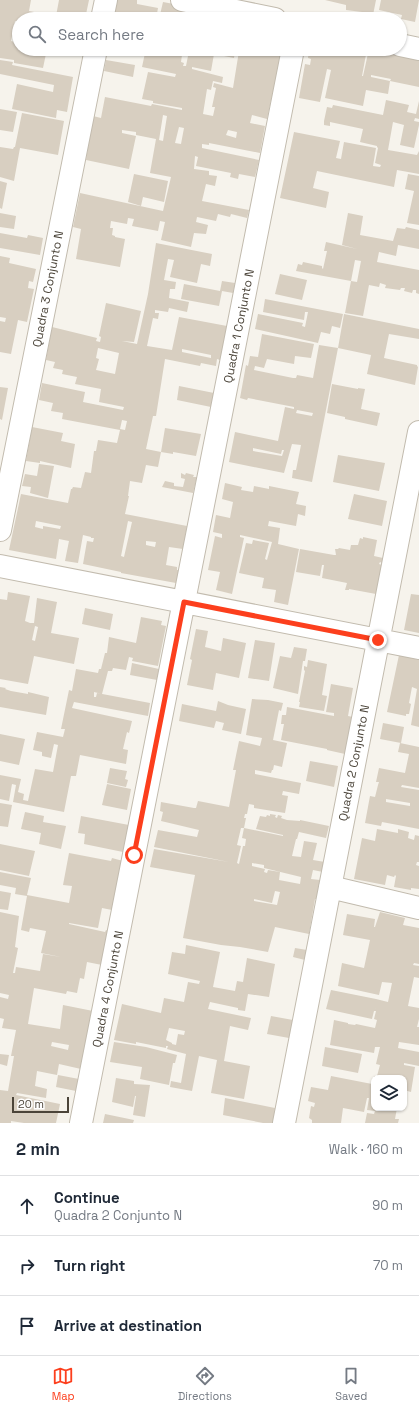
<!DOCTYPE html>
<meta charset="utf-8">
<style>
body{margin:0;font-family:"Space Grotesk",sans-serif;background:#f2f2f3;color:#1f2937}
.controls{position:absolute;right:12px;bottom:12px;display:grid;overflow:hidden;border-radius:8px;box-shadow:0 1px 3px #0004}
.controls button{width:36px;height:36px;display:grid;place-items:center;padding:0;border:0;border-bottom:1px solid #e0e1e3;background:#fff;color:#1f2937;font:20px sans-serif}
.scale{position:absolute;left:12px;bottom:10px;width:57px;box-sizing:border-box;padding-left:4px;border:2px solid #4b4439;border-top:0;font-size:11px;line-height:14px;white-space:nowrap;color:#4b4439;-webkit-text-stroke:3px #fff;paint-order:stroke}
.stop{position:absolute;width:12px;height:12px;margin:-9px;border:3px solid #fc3f1d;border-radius:50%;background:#fff}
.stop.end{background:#fc3f1d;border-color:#fff;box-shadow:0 1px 4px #0008}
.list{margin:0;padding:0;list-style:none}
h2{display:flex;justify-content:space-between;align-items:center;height:52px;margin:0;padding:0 16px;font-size:17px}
h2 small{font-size:13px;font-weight:400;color:#747a83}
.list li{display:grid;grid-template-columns:26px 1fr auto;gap:12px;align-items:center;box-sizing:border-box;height:60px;padding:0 16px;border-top:1px solid #e0e1e3}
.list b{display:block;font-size:15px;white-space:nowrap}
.list p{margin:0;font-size:13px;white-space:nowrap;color:#747a83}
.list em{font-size:13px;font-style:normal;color:#747a83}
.icon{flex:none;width:22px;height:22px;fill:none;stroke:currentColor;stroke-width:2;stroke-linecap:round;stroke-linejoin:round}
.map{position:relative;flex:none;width:419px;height:1123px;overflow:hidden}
.search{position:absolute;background:#fff;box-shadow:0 1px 3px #0004;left:12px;right:12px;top:12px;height:44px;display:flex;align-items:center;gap:10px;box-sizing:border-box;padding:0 14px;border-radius:22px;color:#747a83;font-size:15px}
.sheet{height:232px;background:#fff}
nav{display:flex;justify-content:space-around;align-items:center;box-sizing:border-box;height:56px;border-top:1px solid #e0e1e3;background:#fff;font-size:11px;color:#747a83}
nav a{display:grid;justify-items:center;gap:2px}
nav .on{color:#fc3f1d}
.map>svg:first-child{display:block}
</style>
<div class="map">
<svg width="419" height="1123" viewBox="0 0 419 1123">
<rect width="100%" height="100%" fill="#f6f3ec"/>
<path fill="#d8cfc1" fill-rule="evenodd" d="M 0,0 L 31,0 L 29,11 L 45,14 L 44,19 L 31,19 L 23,17 L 22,19 L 19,19 L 19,22 L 15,21 L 11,41 L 19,43 L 19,49 L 47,49 L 43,68 L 14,63 L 14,60 L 0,58 Z
M 59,0 L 89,0 L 85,19 L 70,19 L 56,16 Z
M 117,0 L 137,0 L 137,4 L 158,8 L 156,19 L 114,19 Z
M 325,0 L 376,0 L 373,15 L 371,15 L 362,12 L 346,10 L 346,5 Z
M 381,0 L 419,0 L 415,22 L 401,19 L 402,15 L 379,10 Z
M 163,2 L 216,12 L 215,19 L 159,19 Z
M 142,49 L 285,49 L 280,59 L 267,119 L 252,115 L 250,123 L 265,126 L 260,153 L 209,143 L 209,145 L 202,144 L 202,148 L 259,160 L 255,177 L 239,174 L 238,179 L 230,177 L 231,173 L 196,166 L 198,157 L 195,156 L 194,169 L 209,171 L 209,175 L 217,176 L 215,186 L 206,184 L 202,201 L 249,210 L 247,218 L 231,214 L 230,217 L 218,214 L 216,221 L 197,217 L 196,222 L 208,225 L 206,234 L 194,233 L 191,247 L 161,240 L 165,222 L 160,221 L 158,231 L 132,226 L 134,219 L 128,218 L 127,224 L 111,221 L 110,228 L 113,228 L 112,235 L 115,236 L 115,237 L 125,239 L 120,267 L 76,259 L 81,229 L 73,227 L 80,193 L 163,211 L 171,177 L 150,173 L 156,139 L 136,135 L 136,132 L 122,130 L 122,133 L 136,136 L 129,169 L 86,160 L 93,116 L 101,118 L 105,97 L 151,106 L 152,104 L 182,110 L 182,108 L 153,103 L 153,101 L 142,99 L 148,72 L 175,77 L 176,74 L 142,67 L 145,53 L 141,52 ZM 235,50 L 239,51 L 233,88 L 214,83 L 213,87 L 216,88 L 212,107 L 215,107 L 213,116 L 203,114 L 207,89 L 211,90 L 213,81 L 222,83 L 223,77 L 192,69 L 192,67 L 211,71 L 214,54 L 234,58 ZM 180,51 L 184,52 L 183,56 L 188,56 L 186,66 L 183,66 L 184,63 L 181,62 L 182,55 L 179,55 ZM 163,115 L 167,116 L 163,141 L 159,140 ZM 179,127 L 184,128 L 181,144 L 175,143 ZM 228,130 L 237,132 L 236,138 L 226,135 Z
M 309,49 L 367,49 L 362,76 L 363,76 L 369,49 L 397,49 L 419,58 L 419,87 L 390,81 L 391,79 L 371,75 L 371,77 L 390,81 L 388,94 L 366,90 L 363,106 L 325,98 L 331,70 L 327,69 L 320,102 L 299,98 L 305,64 L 310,65 L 311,59 L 308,58 Z
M 0,60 L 13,62 L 12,65 L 73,77 L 67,112 L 57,110 L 56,118 L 12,109 L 17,84 L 53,92 L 54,85 L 0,74 Z
M 106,60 L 135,65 L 133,77 L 104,71 Z
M 386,100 L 409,105 L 407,112 L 416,114 L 419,101 L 419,119 L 415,118 L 414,121 L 419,122 L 419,125 L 414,148 L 400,145 L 404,125 L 393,122 L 388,150 L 417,155 L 419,151 L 419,174 L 397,170 L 394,187 L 317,171 L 313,188 L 329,192 L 326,208 L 280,198 L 294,132 L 340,141 L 336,158 L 341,159 L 344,142 L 376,148 L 373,166 L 380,167 L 381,165 L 375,163 L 378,148 L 377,147 L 377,146 L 360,142 L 363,129 L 330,122 L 330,126 L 324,125 L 324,121 L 327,107 L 332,108 L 333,105 L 383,115 Z
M 0,109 L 17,112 L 13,132 L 0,130 Z
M 22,113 L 64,121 L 58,155 L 20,148 L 14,181 L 0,177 L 0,147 L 13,149 L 14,147 L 15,147 Z
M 134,174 L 168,181 L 164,202 L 143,197 L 141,206 L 128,202 Z
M 408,174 L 419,176 L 419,225 L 407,223 L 414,191 L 405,189 Z
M 0,181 L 7,183 L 2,209 L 0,208 Z
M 0,213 L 16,216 L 14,229 L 0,227 Z
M 348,213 L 363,216 L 360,235 L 393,241 L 397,228 L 405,229 L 406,227 L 419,230 L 419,249 L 398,245 L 396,256 L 379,252 L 377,262 L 419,270 L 419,294 L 416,293 L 416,290 L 413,290 L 412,293 L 404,291 L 405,288 L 401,288 L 400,290 L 385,288 L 386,285 L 380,283 L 379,287 L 369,285 L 363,316 L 345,313 L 351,281 L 357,282 L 361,261 L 355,260 L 351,281 L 296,271 L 298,264 L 302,265 L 303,262 L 322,266 L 322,268 L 323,269 L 327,251 L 324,251 L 326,242 L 357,249 L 342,245 Z
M 0,233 L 27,238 L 28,235 L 43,238 L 40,255 L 0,248 Z
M 156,243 L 212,254 L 210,266 L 201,264 L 197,283 L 170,277 L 174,260 L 168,259 L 164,280 L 176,282 L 175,289 L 170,289 L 169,298 L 189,302 L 187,312 L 169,308 L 168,312 L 155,310 L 155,313 L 159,313 L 158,319 L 153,318 L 147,346 L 172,350 L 179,317 L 227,326 L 220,360 L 217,359 L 216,366 L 201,363 L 200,366 L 165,359 L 156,416 L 153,416 L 146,449 L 161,452 L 158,467 L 146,465 L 142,483 L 130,481 L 128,496 L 129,496 L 125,514 L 187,526 L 183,549 L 169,547 L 166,565 L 177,567 L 177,570 L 179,570 L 176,583 L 121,573 L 121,572 L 83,564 L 87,541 L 93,542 L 94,538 L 91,538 L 91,537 L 83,535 L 78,563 L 65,561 L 69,541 L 59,539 L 56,559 L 9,550 L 21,494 L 68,503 L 71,489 L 72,489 L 73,487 L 81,488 L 85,472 L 91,473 L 94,451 L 96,451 L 98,440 L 117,443 L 120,430 L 62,419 L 63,413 L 51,411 L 53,403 L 39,400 L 42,383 L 85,392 L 83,402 L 123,410 L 124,407 L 99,402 L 101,389 L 75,384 L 77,377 L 62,374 L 63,370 L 53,368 L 55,362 L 46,360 L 52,327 L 97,338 L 96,341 L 100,342 L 101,337 L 99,336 L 106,303 L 115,305 L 141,311 L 134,342 L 122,341 L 137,344 L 148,294 ZM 98,348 L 119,353 L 115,374 L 96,370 L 99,359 L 96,358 ZM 182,349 L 211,355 L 211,358 L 182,352 ZM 122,420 L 127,421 L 125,430 L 120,429 ZM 36,521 L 61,526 L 60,529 L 43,526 L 43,529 L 35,527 ZM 128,521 L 132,522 L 124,557 L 121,556 ZM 146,541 L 156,542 L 155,547 L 146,545 Z
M 0,256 L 10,258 L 9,263 L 36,269 L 33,282 L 29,281 L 28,288 L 34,289 L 27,322 L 18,320 L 11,354 L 0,352 L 0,321 L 5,322 L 6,318 L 0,317 Z
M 280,274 L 307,280 L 302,300 L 275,294 Z
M 222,281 L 235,283 L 233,293 L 222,291 L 219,306 L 181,299 L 184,284 L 220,291 Z
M 265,299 L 343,314 L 340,328 L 332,326 L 330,334 L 321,332 L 318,343 L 255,329 L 258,314 L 303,323 L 302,326 L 305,327 L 308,312 L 305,312 L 304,320 L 263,312 Z
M 344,314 L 419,329 L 419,339 L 389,334 L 384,358 L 417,365 L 417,366 L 418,367 L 415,385 L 367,374 L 371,355 L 338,348 Z
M 262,334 L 314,344 L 311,358 L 295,356 L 294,364 L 267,359 L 264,368 L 255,366 L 254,370 L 293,378 L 296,378 L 297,375 L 313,378 L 319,345 L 338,348 L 312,482 L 292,478 L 293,470 L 296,470 L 301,445 L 292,444 L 284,473 L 229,462 L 235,432 L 278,441 L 285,407 L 294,409 L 294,407 L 248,398 L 247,400 L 240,398 L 246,365 L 248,366 L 250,356 L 258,357 ZM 297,410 L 313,413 L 312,416 L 296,413 ZM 253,448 L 281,454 L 282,450 L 284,450 L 282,456 L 253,451 Z
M 332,384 L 358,389 L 358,388 L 365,389 L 361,409 L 380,413 L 377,426 L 345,419 L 345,417 L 327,413 Z
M 179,386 L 214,393 L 211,407 L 177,400 Z
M 0,387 L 8,388 L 2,420 L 0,419 Z
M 32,427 L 63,433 L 61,441 L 75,444 L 71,468 L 40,461 L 40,463 L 26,461 Z
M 165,428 L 201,434 L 196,456 L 173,452 L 173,454 L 161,452 Z
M 338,455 L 385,463 L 379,491 L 333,482 Z
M 39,464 L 54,466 L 48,498 L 30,493 L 31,487 L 22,486 L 25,474 L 37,476 Z
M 181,473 L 185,475 L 186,473 L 194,475 L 193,477 L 197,477 L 193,493 L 162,487 L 165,481 L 174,483 L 174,486 L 183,487 L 185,479 L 181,478 Z
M 225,483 L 242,487 L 241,490 L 253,492 L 254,486 L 269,489 L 269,486 L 299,492 L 296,504 L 306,506 L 305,516 L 298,514 L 296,526 L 269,521 L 268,526 L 280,528 L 278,544 L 299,549 L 288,605 L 274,602 L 276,590 L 262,588 L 264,578 L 239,573 L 246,543 L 252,544 L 253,540 L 269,543 L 265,559 L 267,560 L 272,542 L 240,535 L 240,537 L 244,538 L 232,594 L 216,590 L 220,572 L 208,570 L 215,536 L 222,538 L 222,534 L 213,532 L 216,515 L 230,518 L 233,502 L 222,499 Z
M 354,494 L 387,501 L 382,526 L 348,519 Z
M 363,537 L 377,540 L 374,556 L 383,558 L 382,563 L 380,562 L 379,564 L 382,565 L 376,594 L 349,589 L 349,590 L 345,590 L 347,583 L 322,578 L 324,565 L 322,565 L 320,576 L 296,572 L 300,549 L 334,555 L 336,555 L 335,549 L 338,549 L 339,548 L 350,550 L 351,545 L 358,545 L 360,538 L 363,539 Z
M 8,592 L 30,596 L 25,621 L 30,623 L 34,623 L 37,598 L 57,602 L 51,633 L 79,638 L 74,664 L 34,656 L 28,684 L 0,679 L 0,599 L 7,600 ZM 35,626 L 38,627 L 35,641 L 32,640 Z
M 411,594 L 419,595 L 419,633 L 404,630 Z
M 85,608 L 113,614 L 110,630 L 82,624 Z
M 141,617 L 162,621 L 161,625 L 166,626 L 158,666 L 132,661 L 133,658 L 129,657 L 126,670 L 113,668 L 112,671 L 108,671 L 102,694 L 94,692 L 94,697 L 96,697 L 97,693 L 150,703 L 148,716 L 74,702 L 72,708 L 132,721 L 129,733 L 127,732 L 123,749 L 128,750 L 126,764 L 80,755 L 76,776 L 71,776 L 64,812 L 13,802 L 16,785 L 12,784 L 9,801 L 0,799 L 0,775 L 21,779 L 18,792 L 24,794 L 23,800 L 28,801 L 35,769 L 53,772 L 58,745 L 54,744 L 51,758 L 42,756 L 42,752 L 33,750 L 37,732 L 63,737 L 65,729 L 61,729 L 69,690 L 72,691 L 76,669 L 98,673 L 99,669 L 101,669 L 105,653 L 107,653 L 109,637 L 136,643 Z
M 196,629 L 208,631 L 205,647 L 221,651 L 223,638 L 246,643 L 239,678 L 216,673 L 213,690 L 187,685 L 192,660 L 190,659 Z
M 255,640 L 275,643 L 269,681 L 248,678 Z
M 294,647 L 307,649 L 305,661 L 303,661 L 298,694 L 273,688 L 280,656 L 291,658 Z
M 399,655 L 419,660 L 419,727 L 411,725 L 417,689 L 412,687 L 409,703 L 411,704 L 409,714 L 406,714 L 406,716 L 387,712 Z
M 308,660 L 327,664 L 322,695 L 327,696 L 324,711 L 299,707 L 300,702 L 299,702 L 305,671 L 304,670 L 304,666 L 307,667 Z
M 132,663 L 159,669 L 157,680 L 130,675 Z
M 331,684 L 353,688 L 348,716 L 353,717 L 345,754 L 327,750 L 327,749 L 281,740 L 284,724 L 281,724 L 282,715 L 286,715 L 287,707 L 334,716 L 334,713 L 326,712 Z
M 0,687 L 6,688 L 5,689 L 11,691 L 28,694 L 28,692 L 49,697 L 46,715 L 0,707 Z
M 252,699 L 268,700 L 283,703 L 281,711 L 279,710 L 273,740 L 287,743 L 282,767 L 274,765 L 273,770 L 272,770 L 271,773 L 255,770 L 255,774 L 301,783 L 299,794 L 283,791 L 282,795 L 288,796 L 285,813 L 254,808 L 254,805 L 249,804 L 247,814 L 245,814 L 244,818 L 246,818 L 244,828 L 241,828 L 237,845 L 241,846 L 237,863 L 239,864 L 243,846 L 245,846 L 246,839 L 242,838 L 244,828 L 283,836 L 283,835 L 256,829 L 260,816 L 266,817 L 267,815 L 270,816 L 270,814 L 276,815 L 275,817 L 277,818 L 278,815 L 282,816 L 281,818 L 287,820 L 300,821 L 300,820 L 329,826 L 326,838 L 299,832 L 297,839 L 296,839 L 292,856 L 301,857 L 304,841 L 317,843 L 313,860 L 325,862 L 323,872 L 313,870 L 311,879 L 320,880 L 317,899 L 315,899 L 309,934 L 275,927 L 268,952 L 240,947 L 221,945 L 183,938 L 195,875 L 150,867 L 154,849 L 229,862 L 154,847 L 158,830 L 197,837 L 199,830 L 161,821 L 163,812 L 160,811 L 161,802 L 194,808 L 196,808 L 198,801 L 229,807 L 236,770 L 233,770 L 239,741 L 260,746 L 262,738 L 246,735 ZM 252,863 L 264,865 L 264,868 L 301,877 L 300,884 L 279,880 L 280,872 L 268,870 L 267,873 L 264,872 L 265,869 L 252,866 ZM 275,891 L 280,892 L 277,905 L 254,901 L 254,899 L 272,903 Z
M 218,701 L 228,705 L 246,709 L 241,734 L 222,730 L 224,723 L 216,721 L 214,728 L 179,721 L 182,704 L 216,711 Z
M 383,723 L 404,727 L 401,743 L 380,739 Z
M 0,734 L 25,739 L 19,765 L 0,761 Z
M 400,743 L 419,747 L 419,788 L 402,785 L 401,787 L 419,790 L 419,829 L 382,822 L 381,826 L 365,823 L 370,796 L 375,797 L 378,785 L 379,782 L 376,782 L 379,768 L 405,773 L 409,754 L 398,752 ZM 386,799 L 410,803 L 410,806 L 386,802 Z
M 310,761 L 338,766 L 334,787 L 306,781 Z
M 110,768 L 127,771 L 125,779 L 128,780 L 126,787 L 107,783 Z
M 107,784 L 131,789 L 127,810 L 102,805 Z
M 0,803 L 12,805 L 8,827 L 0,826 Z
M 25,812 L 44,816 L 43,822 L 66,826 L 61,849 L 39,844 L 41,833 L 21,829 Z
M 81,816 L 129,825 L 123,852 L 84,844 L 85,834 L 78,833 Z
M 377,829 L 398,833 L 398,829 L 409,832 L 408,838 L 414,840 L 415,835 L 419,836 L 419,862 L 417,862 L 416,865 L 419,866 L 419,889 L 411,888 L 411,890 L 394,887 L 396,876 L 395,875 L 394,877 L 387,875 L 385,885 L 354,879 L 362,838 L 375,841 Z
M 0,844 L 35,851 L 29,876 L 0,870 Z
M 69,853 L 111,861 L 112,858 L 123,861 L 112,910 L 102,908 L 98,928 L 69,923 L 69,924 L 105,932 L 106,930 L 109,931 L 102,965 L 87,962 L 84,979 L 80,978 L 77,993 L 67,991 L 66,994 L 34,988 L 28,1024 L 60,1029 L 63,1005 L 93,1011 L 81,1069 L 59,1064 L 57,1075 L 37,1071 L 35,1086 L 47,1089 L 46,1098 L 17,1093 L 16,1095 L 60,1104 L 56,1123 L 24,1123 L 11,1121 L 11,1123 L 0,1123 L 0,1090 L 8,1091 L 14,1056 L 11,1056 L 16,1030 L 2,1028 L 4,1019 L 0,1018 L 0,997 L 8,999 L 9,995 L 0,993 L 0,912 L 19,916 L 15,947 L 18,948 L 13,973 L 15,973 L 16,967 L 40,971 L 43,954 L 61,957 L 41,953 L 46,931 L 30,928 L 29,932 L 21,930 L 27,896 L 15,894 L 16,888 L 0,885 L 0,872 L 31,878 L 27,895 L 69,903 L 72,886 L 63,885 ZM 52,1042 L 69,1045 L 68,1050 L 51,1046 Z
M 0,891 L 11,893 L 8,910 L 0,909 Z
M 380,912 L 405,918 L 403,925 L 419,928 L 419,964 L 414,963 L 413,965 L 419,966 L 419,978 L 414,977 L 408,1006 L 419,1008 L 419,1019 L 417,1027 L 419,1027 L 419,1045 L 399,1042 L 398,1048 L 419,1052 L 419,1066 L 404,1063 L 404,1065 L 415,1067 L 411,1092 L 404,1090 L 404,1078 L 374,1078 L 374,1076 L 377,1076 L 380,1065 L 376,1064 L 380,1047 L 375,1047 L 374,1053 L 330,1045 L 334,1020 L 348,1023 L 348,1024 L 355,1025 L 356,1024 L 375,1028 L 377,1020 L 374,1019 L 376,1011 L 374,1011 L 372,1019 L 326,1009 L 331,990 L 376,999 L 375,1009 L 376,999 L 388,1002 L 392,983 L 382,982 L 379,995 L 338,986 L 342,963 L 364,968 L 370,940 L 343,935 L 347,914 L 375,919 L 374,927 L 375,927 Z
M 186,945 L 220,952 L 213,987 L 235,991 L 237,981 L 243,982 L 247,958 L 275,964 L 269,997 L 248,994 L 245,1011 L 238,1010 L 238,1008 L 210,1002 L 208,1009 L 251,1018 L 248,1030 L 230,1026 L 224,1061 L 250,1066 L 244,1099 L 211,1093 L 217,1060 L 199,1056 L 192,1091 L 170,1087 L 171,1081 L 181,1083 L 186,1054 L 167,1049 L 168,1046 L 166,1046 L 166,1048 L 136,1042 L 136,1044 L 114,1040 L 122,1004 L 161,1013 L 164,998 L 184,1002 L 188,982 L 199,984 L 200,981 L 168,974 L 172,952 L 185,954 ZM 169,1028 L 185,1031 L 184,1035 L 178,1034 L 176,1045 L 172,1044 L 172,1043 L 166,1040 Z
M 295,948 L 307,950 L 305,960 L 293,957 Z
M 271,1016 L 293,1020 L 289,1038 L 267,1034 Z
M 114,1042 L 146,1047 L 177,1055 L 175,1063 L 173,1063 L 169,1085 L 140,1079 L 142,1067 L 110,1062 Z
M 325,1047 L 362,1054 L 358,1073 L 322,1066 Z
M 0,1054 L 9,1055 L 7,1066 L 0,1064 Z
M 58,1075 L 79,1079 L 76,1091 L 56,1087 Z
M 331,1076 L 372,1084 L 374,1080 L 374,1108 L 397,1108 L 395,1119 L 399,1119 L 398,1123 L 365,1123 L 367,1113 L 374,1114 L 375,1111 L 367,1110 L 369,1098 L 367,1098 L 364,1112 L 343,1108 L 341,1123 L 312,1123 L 312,1120 L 309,1118 L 311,1106 L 314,1107 L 315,1103 L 308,1101 L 311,1087 L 328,1090 Z
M 116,1078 L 134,1081 L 134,1084 L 150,1085 L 145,1117 L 133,1115 L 136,1096 L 135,1096 L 133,1107 L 112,1102 Z
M 225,1098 L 275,1108 L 273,1123 L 263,1123 L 223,1115 Z
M 105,1114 L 134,1120 L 133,1123 L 103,1123 Z"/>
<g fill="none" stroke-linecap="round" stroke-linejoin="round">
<defs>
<path id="minor" d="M 182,0 L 275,19
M 102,19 L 106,0
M 400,45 L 419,49
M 0,530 L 96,49
M 0,566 L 419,648
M 330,887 L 419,908
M 81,1123 L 293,49
M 284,1123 L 419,432"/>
</defs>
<use href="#minor" stroke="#c2bbae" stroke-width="24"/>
<use href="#minor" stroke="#fff" stroke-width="22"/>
</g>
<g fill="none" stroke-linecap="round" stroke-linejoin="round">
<path stroke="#fc3f1d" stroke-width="5" d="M 134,855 L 184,602 L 378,640"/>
</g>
<g text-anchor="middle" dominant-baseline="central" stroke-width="3.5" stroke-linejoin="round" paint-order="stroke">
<g font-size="12" fill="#4b4439" stroke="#fff">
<text transform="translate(48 289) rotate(-79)">Quadra 3 Conjunto N</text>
<text transform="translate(239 326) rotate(-79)">Quadra 1 Conjunto N</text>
<text transform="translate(354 763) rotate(-79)">Quadra 2 Conjunto N</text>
<text transform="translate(108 989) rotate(-79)">Quadra 4 Conjunto N</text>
</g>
</g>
</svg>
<div class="controls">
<button><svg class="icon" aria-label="layers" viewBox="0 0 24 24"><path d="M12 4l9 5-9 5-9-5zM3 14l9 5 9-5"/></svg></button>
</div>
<div class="scale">20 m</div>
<div class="stop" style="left:134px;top:855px"></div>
<div class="stop end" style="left:378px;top:640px"></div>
<div class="search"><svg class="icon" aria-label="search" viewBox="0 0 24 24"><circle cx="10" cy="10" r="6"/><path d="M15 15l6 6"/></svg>Search here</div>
</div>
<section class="sheet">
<h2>2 min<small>Walk · 160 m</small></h2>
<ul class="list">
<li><svg class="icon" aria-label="ahead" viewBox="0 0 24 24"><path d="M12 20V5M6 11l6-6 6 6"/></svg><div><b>Continue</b><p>Quadra 2 Conjunto N</p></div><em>90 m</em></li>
<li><svg class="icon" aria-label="right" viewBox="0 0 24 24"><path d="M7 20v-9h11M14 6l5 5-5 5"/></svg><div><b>Turn right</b></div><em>70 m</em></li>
<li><svg class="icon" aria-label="arrive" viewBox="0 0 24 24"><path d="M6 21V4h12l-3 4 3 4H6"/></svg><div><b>Arrive at destination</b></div></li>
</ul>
</section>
<nav>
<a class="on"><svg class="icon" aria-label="map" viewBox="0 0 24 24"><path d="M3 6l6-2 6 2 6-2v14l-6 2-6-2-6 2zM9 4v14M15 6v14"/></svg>Map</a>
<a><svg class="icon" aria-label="directions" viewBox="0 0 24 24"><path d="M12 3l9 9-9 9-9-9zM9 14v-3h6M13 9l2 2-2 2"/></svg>Directions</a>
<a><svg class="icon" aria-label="saved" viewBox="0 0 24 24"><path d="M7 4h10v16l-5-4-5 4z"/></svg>Saved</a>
</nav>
